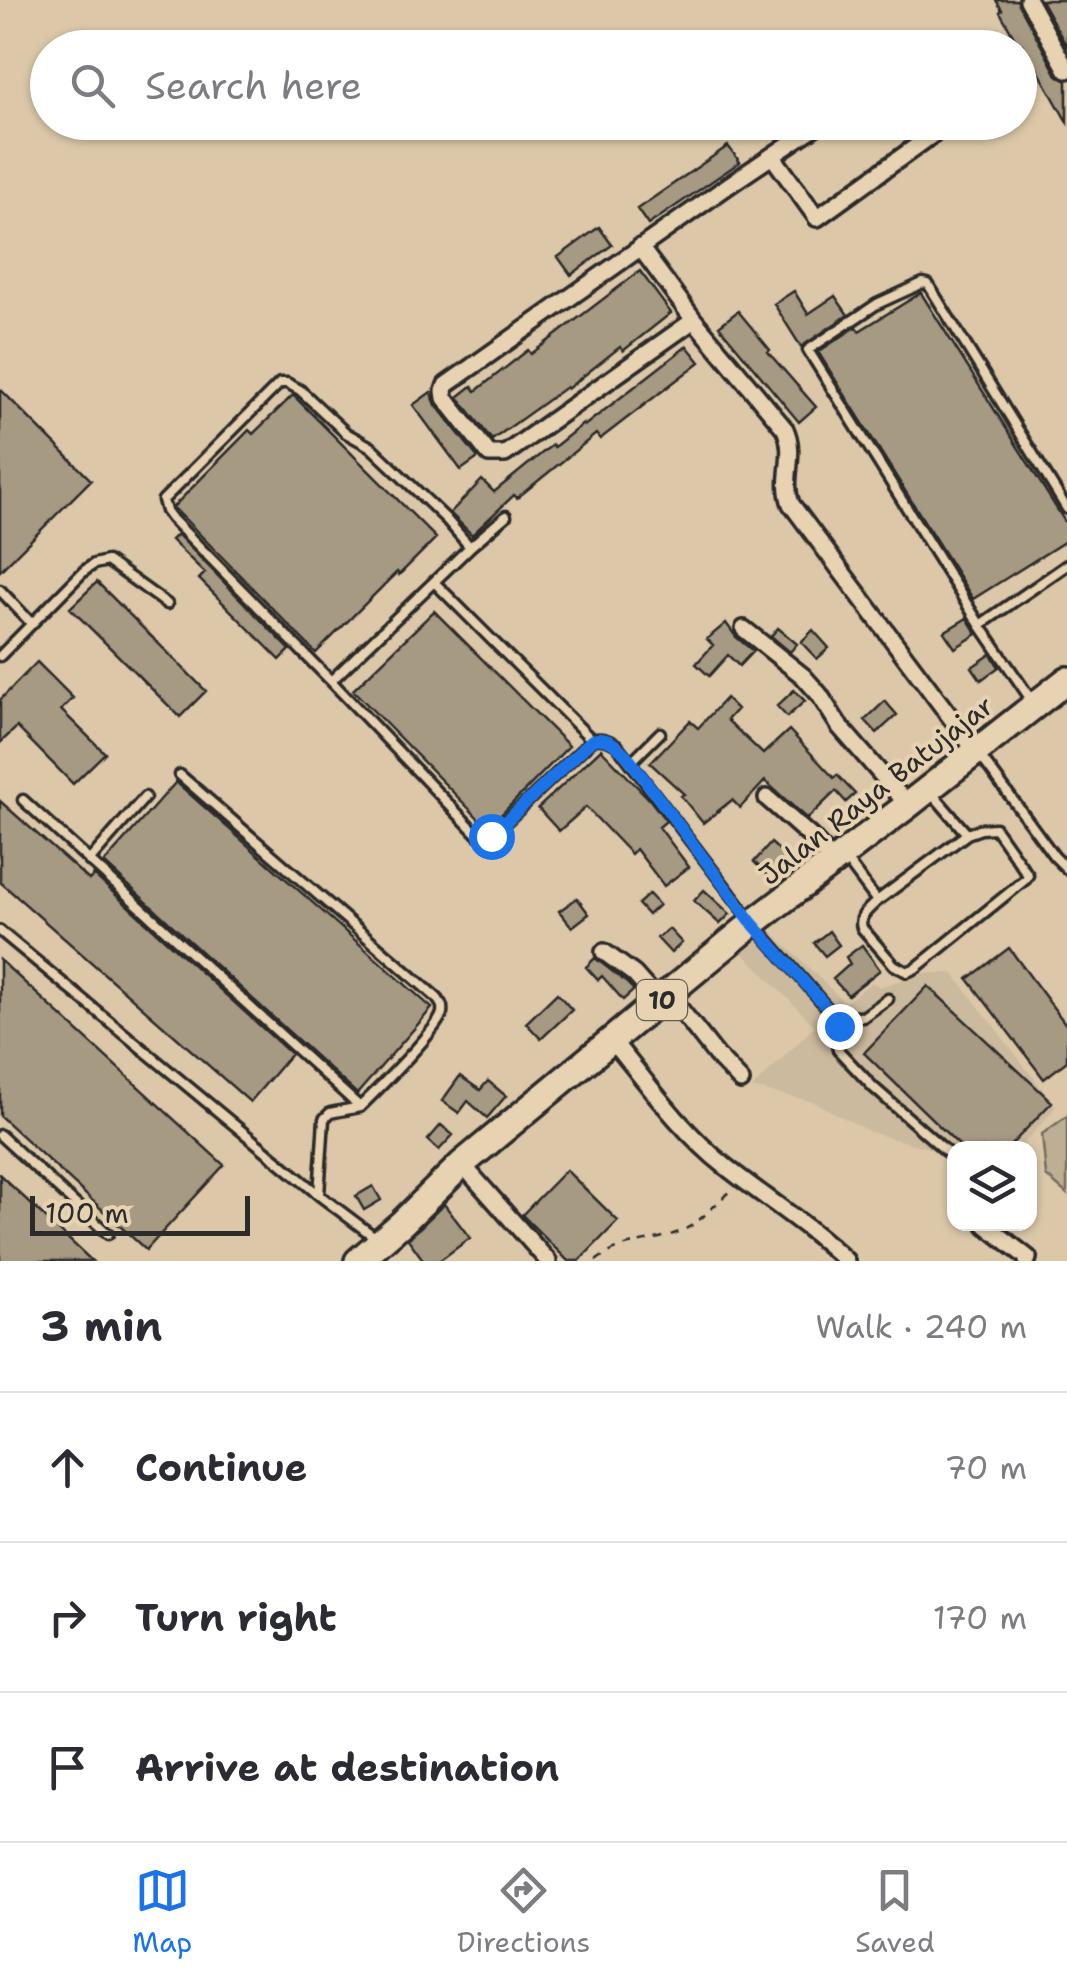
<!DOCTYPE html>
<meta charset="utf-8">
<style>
body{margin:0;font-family:"Shantell Sans",sans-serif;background:#f7f7f7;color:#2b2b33}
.controls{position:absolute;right:30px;bottom:30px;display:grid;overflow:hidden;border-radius:20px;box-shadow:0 2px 8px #0004}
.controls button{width:90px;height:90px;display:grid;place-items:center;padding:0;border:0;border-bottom:2px solid #e1e1e2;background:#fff;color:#2b2b33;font:50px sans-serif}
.scale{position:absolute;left:30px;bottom:25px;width:220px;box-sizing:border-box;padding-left:10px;border:5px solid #2b2b2b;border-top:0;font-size:28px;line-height:35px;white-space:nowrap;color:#2b2b2b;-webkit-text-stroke:8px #e7d2b1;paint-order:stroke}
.stop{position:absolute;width:30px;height:30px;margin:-22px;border:8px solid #1a73e8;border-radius:50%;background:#fff}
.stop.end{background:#1a73e8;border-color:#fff;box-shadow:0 2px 10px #0008}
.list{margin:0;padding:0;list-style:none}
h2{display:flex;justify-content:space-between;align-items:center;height:130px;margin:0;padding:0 40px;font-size:42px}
h2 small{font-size:32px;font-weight:400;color:#7c7c81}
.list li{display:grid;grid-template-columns:65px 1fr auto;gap:30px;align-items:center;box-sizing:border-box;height:150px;padding:0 40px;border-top:2px solid #e1e1e2}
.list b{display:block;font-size:38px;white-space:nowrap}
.list em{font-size:32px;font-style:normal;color:#7c7c81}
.icon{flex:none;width:55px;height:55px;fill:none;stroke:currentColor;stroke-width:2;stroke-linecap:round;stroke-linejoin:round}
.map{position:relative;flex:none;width:1067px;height:1261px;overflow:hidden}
.search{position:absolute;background:#fff;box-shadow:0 2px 8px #0004;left:30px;right:30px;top:30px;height:110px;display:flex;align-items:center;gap:25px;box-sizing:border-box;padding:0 35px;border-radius:55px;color:#7c7c81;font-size:38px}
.sheet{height:580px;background:#fff}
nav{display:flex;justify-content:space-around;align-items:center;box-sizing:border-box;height:140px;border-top:2px solid #e1e1e2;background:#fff;font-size:28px;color:#7c7c81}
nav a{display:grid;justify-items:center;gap:5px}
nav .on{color:#1a73e8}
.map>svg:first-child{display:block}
</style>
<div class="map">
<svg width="1067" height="1261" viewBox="0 0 1067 1261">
<rect width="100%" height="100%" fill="#dcc8a9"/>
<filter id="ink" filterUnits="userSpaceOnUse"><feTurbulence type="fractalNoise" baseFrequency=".01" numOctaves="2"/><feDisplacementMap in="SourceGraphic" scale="20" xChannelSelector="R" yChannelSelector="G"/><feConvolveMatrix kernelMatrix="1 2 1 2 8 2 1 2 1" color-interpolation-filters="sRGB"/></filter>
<g filter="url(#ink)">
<path fill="#ccba9e" d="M 764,924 L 845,1003 L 872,982 L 879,987 L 925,973 L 953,973 L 1056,1107 L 1020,1148 L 954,1148 L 954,1172 L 938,1151 L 870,1132 L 814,1102 L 752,1088 L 815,1026 L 739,949 Z"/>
<path fill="#beae94" stroke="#746c60" stroke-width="2.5" d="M 1067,1116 L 1067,1194 L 1046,1176 L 1042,1134 Z"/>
<path fill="#a79a83" stroke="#2b2b2b" stroke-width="2.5" d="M 996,0 L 1017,0 L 1057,75 L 1067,81 L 1067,122 L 1035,65 L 1033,66 L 1022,45 L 1020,47 L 1000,12 L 1002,10 Z
M 1041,0 L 1067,0 L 1067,47 Z
M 728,146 L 740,162 L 648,225 L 637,209 Z
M 599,227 L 612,245 L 571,275 L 558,257 Z
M 640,271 L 671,313 L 623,351 L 620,347 L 567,389 L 566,387 L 492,440 L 458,397 L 472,386 L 476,391 L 528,350 L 531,354 Z
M 794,291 L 808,314 L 835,296 L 848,315 L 801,347 L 774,304 Z
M 921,293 L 1067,525 L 1067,540 L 973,599 L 818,352 L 856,327 L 859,331 Z
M 738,311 L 770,350 L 768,352 L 816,407 L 799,422 L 719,326 Z
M 687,346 L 700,362 L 600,439 L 596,434 L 517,498 L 514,495 L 472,535 L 450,513 L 482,480 L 494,492 L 552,445 L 554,447 L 583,424 L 584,426 Z
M 0,389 L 91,480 L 0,571 Z
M 431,392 L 436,405 L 478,458 L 461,470 L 413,405 Z
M 293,395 L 436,538 L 399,575 L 397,572 L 316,653 L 173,507 L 249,430 L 253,434 Z
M 177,534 L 290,650 L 280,660 L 199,579 L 205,573 L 171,540 Z
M 97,582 L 206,691 L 180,717 L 70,608 Z
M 434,611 L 569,746 L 488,828 L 353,690 Z
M 967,618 L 977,634 L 955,648 L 944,632 Z
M 726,623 L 736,637 L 753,651 L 739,666 L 728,655 L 709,676 L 696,664 L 713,645 L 707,639 Z
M 778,628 L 797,644 L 790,652 L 771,636 Z
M 813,630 L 829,648 L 817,659 L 801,642 Z
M 991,654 L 999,667 L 981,680 L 972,667 Z
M 37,662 L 73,698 L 61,710 L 105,753 L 73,784 L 17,727 L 0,743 L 0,700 Z
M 794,690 L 805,701 L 787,717 L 777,706 Z
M 726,698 L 737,709 L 727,720 L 763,754 L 789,730 L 834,778 L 837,775 L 855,794 L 846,802 L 836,791 L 807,819 L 765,781 L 740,808 L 732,800 L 703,823 L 681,796 L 684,794 L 650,763 L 690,721 L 698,728 Z
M 885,701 L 897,715 L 877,733 L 865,720 Z
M 601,749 L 650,800 L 666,821 L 659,827 L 689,867 L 664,886 L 636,849 L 631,854 L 586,807 L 559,831 L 538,808 Z
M 176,782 L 432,1008 L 357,1094 L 104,863 Z
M 0,801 L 89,880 L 94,875 L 291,1054 L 250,1102 L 0,882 Z
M 771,843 L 789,859 L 771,878 L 754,862 Z
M 704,890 L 730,914 L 720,924 L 694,901 Z
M 649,894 L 659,905 L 648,915 L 638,904 Z
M 577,898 L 589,914 L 572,927 L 559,911 Z
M 669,929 L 682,943 L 671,953 L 657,938 Z
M 829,931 L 839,945 L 825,956 L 814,943 Z
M 862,945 L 880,970 L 848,995 L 833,979 L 850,964 L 846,957 Z
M 1009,948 L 1067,1026 L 1067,1061 L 1044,1079 L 968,979 Z
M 595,958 L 626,982 L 634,990 L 623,1000 L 602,976 L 598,980 L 586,967 Z
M 0,960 L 224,1165 L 146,1250 L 0,1116 Z
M 928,986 L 1052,1102 L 1008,1148 L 962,1148 L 864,1053 Z
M 557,993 L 572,1010 L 541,1039 L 526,1023 Z
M 460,1076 L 480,1090 L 488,1081 L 506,1096 L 487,1118 L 468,1101 L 459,1113 L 442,1101 Z
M 441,1125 L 453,1135 L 439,1150 L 428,1140 Z
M 566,1170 L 618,1221 L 579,1261 L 568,1261 L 522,1215 Z
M 0,1175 L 92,1261 L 0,1261 Z
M 373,1186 L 381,1200 L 364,1210 L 356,1196 Z
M 444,1204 L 470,1238 L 439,1261 L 424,1261 L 408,1239 Z"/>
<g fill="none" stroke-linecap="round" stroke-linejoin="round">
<defs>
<path id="service" d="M 470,547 L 446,519 L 371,447 L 346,433 L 300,390 L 287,383 L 280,383 L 163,500 L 166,511 L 172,519 L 331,681 L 478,835 L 486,838 L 491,836 L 592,740 C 602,737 608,740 617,745 L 753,923 L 836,1018 C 842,1030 834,1039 838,1050 L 873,1087 L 954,1158
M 434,582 L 592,740
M 0,590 L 32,624
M 980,625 L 1067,565
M 0,656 L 84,571 L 94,564 L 107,561 L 167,604
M 331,681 L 470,547 L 506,516
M 1032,701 L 980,625 L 808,350 L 877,304 L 923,283 L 928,284 L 1067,509
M 979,754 L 1054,856 L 1067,869
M 631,762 L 660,733
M 180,775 L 437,998 C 441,1004 443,1005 442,1013 C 439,1029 375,1092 360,1107
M 23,800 L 360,1107 L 330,1113 L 324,1119 L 319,1195
M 845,858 L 877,901 L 967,834 L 930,791
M 89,861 L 145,797
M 877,901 C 869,909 858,916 862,928 L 894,965 L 907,972 L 916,968 L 1026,879 L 1028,875 L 995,828 L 981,829 L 967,834
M 0,931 L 319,1195 L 376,1238
M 833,1016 L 863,1017 L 888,999
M 0,1135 L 108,1234"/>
<path id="minor" d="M 1028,0 L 1067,70
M 927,48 L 937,41 L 941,48
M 773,157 L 817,218 L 950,122
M 640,247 L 694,320 L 785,429 C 797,455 781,478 791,504 L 975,750
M 694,320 L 505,454 L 489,454 L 445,398 L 444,391 L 446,385 L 729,185 L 822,122
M 744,629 L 803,676 L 819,694 L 840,727 L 908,805
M 767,798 L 811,837 L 833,861
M 604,952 L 634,974 L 659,1002
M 668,994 L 717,1056 L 741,1081
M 612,1040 C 647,1083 681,1131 725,1166 C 765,1198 809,1225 846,1261
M 462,1164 L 548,1261
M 986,1225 L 1028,1258 L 1027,1261"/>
<path id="trunk" d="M 358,1261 L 402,1223 L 462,1164 L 753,923 L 908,805 L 1067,680"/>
</defs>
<use href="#service" stroke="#2b2b2b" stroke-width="15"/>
<use href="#minor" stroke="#2b2b2b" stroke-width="22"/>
<use href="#trunk" stroke="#2b2b2b" stroke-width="32"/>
<path stroke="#2b2b2b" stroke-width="2.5" stroke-dasharray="8 8" stroke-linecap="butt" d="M 596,1261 C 621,1241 651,1243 679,1232 C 699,1224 713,1206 729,1192"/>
<use href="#service" stroke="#e7d2b1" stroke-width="8"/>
<use href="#minor" stroke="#e7d2b1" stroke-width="15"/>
<use href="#trunk" stroke="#e7d2b1" stroke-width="25"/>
</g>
</g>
<g fill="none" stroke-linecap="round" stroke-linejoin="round" filter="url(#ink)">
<path stroke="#1a73e8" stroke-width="12" d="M 491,836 L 592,740 C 608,736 616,745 627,756 L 752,923 L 836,1018 L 839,1026"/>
</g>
<g text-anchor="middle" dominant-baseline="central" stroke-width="8" stroke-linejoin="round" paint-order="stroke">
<rect fill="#e7d2b1" stroke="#635d53" stroke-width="2.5" x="637" y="980" width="50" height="40" rx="8"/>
<g font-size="25" font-weight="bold" fill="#2b2b2b">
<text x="662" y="1000">10</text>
</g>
<g font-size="28" fill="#2b2b2b" stroke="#e7d2b1">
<text transform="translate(876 790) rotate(-38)">Jalan Raya Batujajar</text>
</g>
</g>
</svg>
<div class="controls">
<button><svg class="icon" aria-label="layers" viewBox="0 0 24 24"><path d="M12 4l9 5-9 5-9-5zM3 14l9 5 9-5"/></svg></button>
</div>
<div class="scale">100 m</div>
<div class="stop" style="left:491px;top:836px"></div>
<div class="stop end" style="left:839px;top:1026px"></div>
<div class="search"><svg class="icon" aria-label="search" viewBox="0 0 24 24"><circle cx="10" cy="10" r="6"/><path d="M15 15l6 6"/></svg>Search here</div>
</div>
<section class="sheet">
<h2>3 min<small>Walk · 240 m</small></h2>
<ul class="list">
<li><svg class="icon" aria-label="ahead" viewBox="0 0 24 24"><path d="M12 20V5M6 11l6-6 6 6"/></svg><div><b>Continue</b></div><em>70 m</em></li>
<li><svg class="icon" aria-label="right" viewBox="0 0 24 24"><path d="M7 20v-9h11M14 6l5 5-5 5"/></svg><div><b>Turn right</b></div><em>170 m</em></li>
<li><svg class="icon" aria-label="arrive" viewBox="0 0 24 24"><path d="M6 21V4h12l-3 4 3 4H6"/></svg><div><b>Arrive at destination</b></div></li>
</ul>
</section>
<nav>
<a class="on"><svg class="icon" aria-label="map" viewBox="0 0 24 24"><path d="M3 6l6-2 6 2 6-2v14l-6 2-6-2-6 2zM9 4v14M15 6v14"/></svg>Map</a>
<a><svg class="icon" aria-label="directions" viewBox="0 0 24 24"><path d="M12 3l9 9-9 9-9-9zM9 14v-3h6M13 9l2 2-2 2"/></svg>Directions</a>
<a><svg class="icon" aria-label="saved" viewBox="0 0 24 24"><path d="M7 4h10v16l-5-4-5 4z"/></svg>Saved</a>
</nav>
